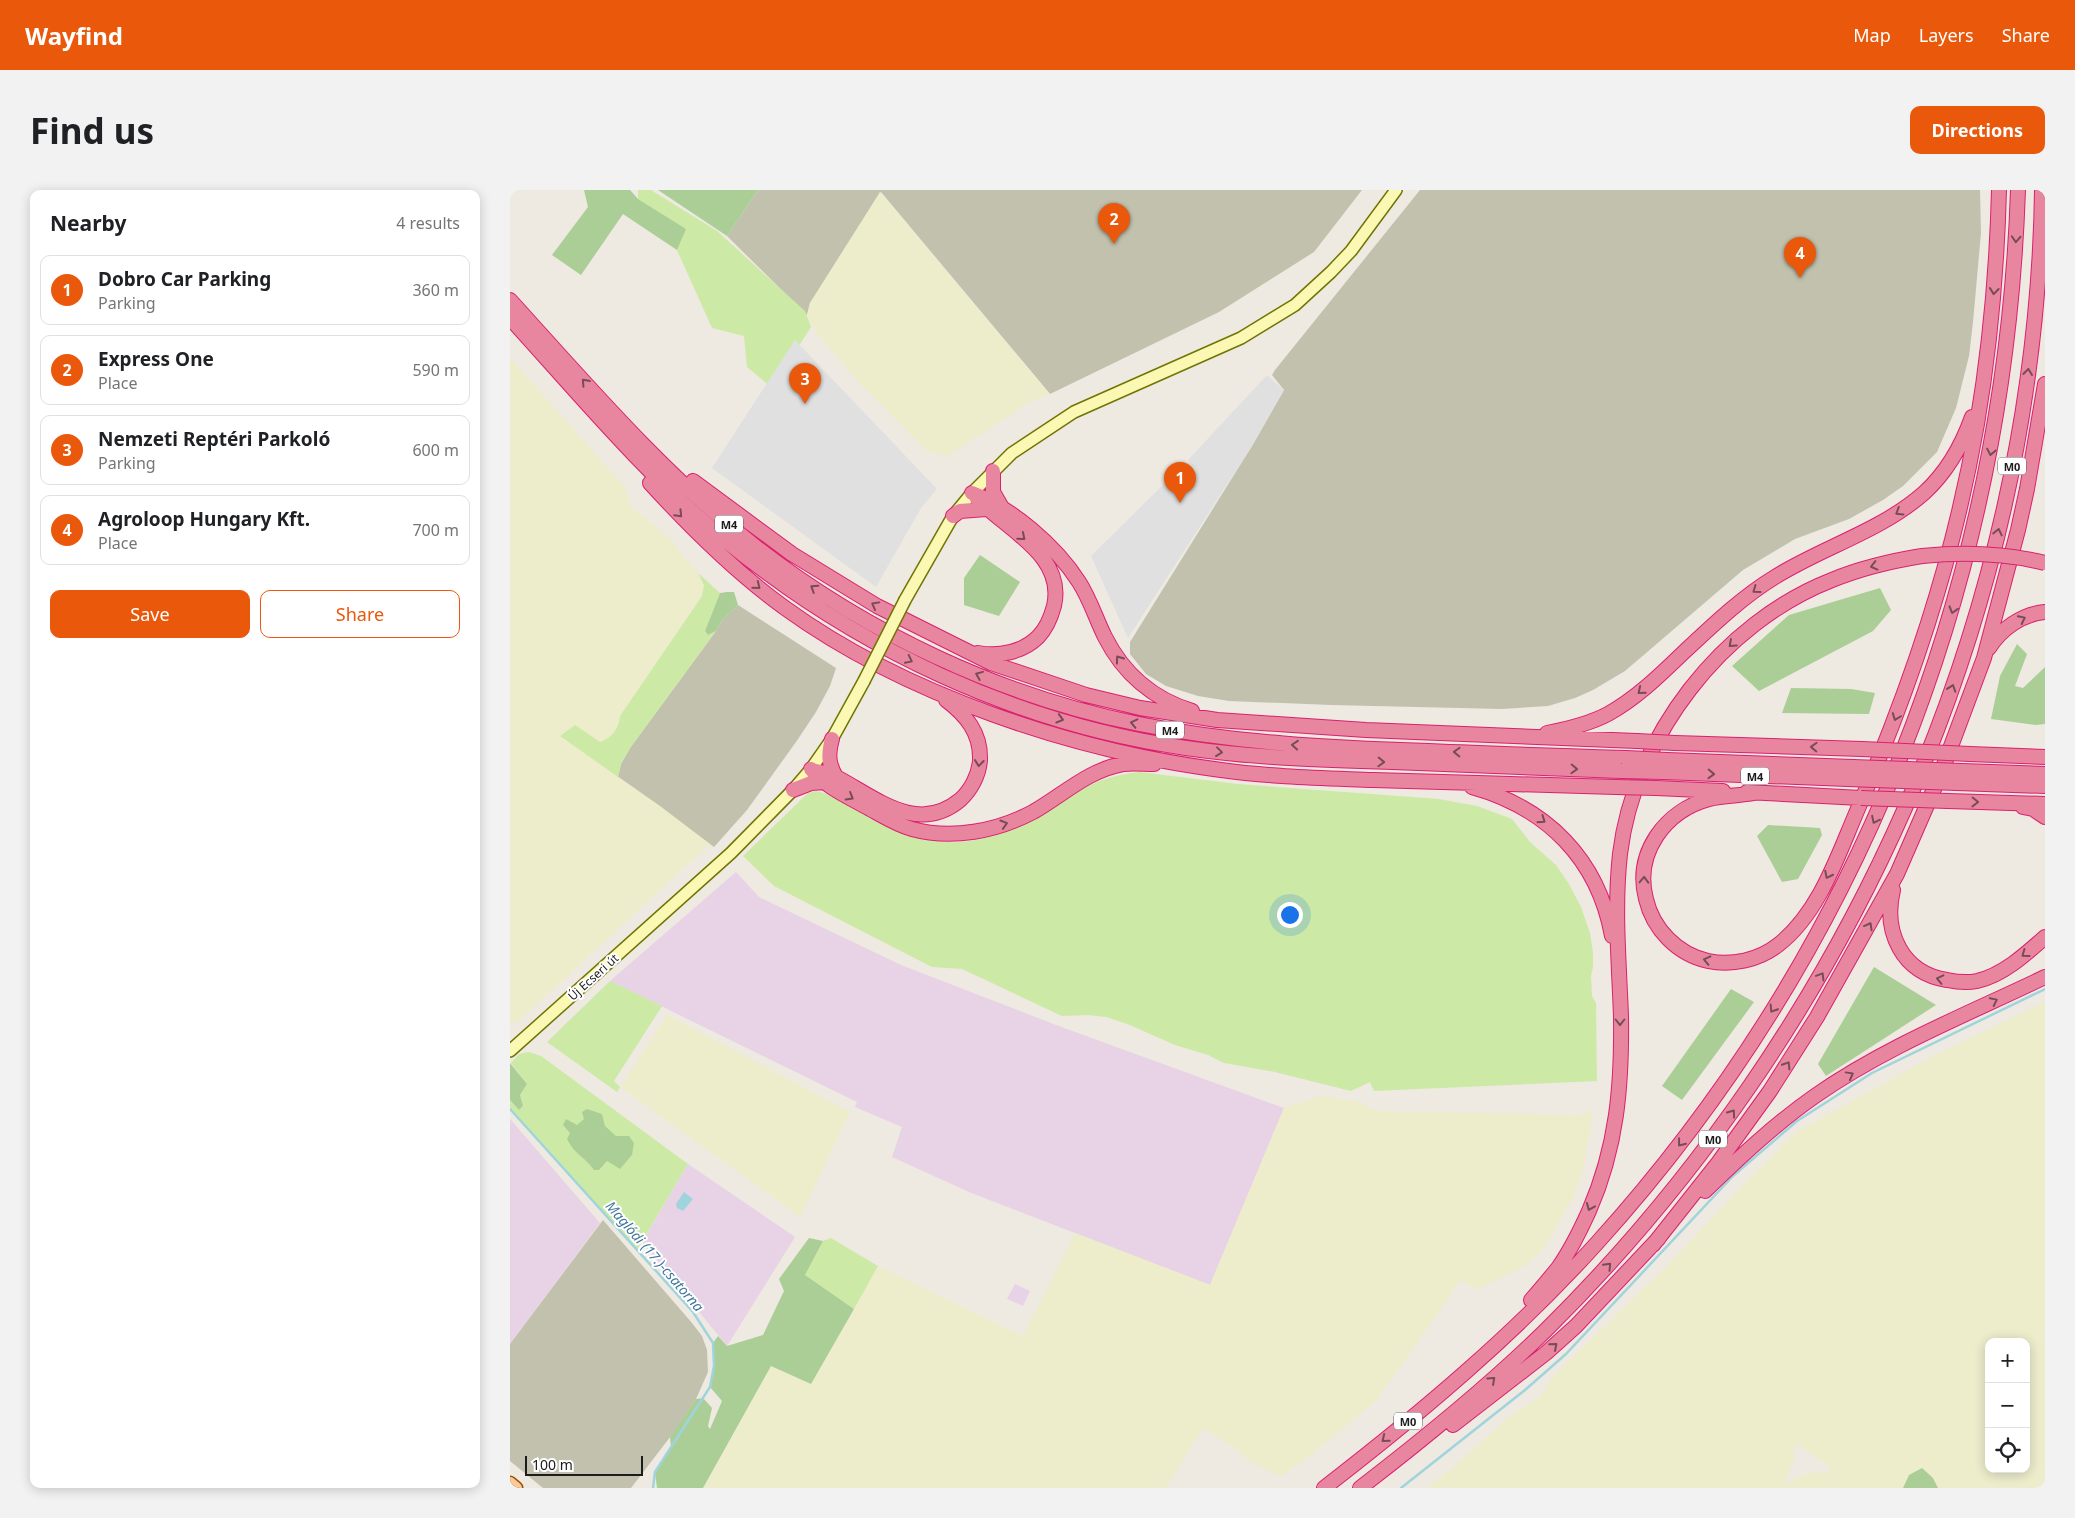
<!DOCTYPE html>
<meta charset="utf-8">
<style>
body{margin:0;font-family:"Noto Sans",sans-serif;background:#f2f2f2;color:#202124}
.controls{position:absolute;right:15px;bottom:15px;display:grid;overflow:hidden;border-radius:10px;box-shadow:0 2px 12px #0003}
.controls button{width:45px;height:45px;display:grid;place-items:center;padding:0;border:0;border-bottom:1px solid #e0e0e0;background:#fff;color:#202124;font:25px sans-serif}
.scale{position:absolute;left:15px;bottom:12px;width:118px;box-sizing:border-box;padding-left:5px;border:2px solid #1c1c1c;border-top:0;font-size:14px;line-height:18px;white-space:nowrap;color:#1c1c1c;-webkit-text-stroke:4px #fff;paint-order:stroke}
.you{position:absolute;left:779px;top:724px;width:18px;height:18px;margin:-12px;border:4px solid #fff;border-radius:50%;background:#1a73e8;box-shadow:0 0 0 8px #1a73e833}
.badge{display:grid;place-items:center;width:32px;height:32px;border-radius:50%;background:#ea580c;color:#fff;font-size:16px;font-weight:700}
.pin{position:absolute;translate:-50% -41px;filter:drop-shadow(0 1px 2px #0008)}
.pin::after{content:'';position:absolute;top:26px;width:18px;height:15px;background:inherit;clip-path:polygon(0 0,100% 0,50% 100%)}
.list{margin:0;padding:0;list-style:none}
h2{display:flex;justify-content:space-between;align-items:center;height:65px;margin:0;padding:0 20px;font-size:21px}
h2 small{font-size:16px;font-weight:400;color:#757577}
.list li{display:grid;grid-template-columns:32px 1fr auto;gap:15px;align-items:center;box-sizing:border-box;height:70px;margin:0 10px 10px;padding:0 10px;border:1px solid #e0e0e0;border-radius:10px}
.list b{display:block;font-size:19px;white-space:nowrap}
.list p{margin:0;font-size:16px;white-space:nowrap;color:#757577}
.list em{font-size:16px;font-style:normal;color:#757577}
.actions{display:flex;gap:10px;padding:15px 20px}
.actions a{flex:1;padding:11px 0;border:1px solid #ea580c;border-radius:10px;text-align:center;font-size:18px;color:#ea580c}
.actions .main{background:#ea580c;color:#fff}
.icon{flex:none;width:28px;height:28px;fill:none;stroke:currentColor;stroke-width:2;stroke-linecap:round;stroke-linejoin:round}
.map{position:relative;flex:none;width:1535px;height:1298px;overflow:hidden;border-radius:10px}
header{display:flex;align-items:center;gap:30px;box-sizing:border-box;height:70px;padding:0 25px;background:#ea580c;color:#fff}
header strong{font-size:24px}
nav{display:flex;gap:28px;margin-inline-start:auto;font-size:18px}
.intro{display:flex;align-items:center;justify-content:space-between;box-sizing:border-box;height:120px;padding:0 30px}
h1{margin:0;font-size:35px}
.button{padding:12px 22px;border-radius:10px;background:#ea580c;color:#fff;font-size:18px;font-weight:700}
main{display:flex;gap:30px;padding:0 30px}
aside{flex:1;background:#fff;border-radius:10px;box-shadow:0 2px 12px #0003}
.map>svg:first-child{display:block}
</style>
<header>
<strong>Wayfind</strong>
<nav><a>Map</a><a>Layers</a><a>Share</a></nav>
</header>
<div class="intro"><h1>Find us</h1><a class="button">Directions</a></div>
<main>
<aside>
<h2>Nearby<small>4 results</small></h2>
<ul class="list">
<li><span class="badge">1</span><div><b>Dobro Car Parking</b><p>Parking</p></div><em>360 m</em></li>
<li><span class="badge">2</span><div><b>Express One</b><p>Place</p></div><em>590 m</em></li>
<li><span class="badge">3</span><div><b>Nemzeti Reptéri Parkoló</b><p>Parking</p></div><em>600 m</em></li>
<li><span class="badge">4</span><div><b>Agroloop Hungary Kft.</b><p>Place</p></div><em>700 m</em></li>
</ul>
<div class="actions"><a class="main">Save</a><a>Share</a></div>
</aside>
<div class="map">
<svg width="1535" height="1298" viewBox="0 0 1535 1298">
<rect width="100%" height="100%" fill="#eee9e1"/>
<path fill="#e7d3e5" d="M 226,682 L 249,707 L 391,775 L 546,835 L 774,918 L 700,1095 L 459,1002 L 382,967 L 392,937 L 345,917 L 347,912 L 100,791 Z
M 0,929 L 90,1033 L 0,1154 Z
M 178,974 L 285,1047 L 217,1156 L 132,1052 Z
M 505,1094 L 520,1101 L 513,1116 L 497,1109 Z"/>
<path fill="#c2c1ad" d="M 248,0 L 852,0 L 804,62 L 709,122 L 540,204 L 371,2 L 300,113 L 297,125 L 217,46 Z
M 910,0 L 1470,0 L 1471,43 L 1463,132 L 1459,166 L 1446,218 L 1427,262 L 1393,296 L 1373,310 L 1339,329 L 1285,349 L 1233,380 L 1115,481 L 1083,500 L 1065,508 L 1038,516 L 992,519 L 821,515 L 719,511 L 688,506 L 656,496 L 636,484 L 620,464 L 620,452 L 742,256 L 774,200 L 762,185 L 765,180 Z
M 228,415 L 326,478 L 320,496 L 306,522 L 286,552 L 237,620 L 204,657 L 108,587 L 111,574 L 120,558 L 206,441 L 212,430 Z
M 93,1030 L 182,1133 L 192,1146 L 197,1160 L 198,1182 L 186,1209 L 167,1238 L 121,1298 L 33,1298 L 0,1271 L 0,1154 Z"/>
<path fill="#ededcc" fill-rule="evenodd" d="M 370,2 L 540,204 L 518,213 L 438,266 L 418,262 L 343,186 L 304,140 L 297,125 L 300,113 Z
M 0,168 L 116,298 L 120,315 L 158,347 L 188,383 L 194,395 L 192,406 L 110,526 L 109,533 L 99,549 L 90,552 L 65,536 L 50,546 L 150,616 L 200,654 L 9,831 L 0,833 Z
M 1535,812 L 1535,1298 L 1428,1298 L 1423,1288 L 1399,1285 L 1393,1298 L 916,1298 L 939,1281 L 1001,1225 L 1030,1207 L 1044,1185 L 1155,1078 L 1234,994 L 1286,942 L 1418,869 ZM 1479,1152 L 1516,1152 L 1516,1279 L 1479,1279 ZM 1287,1254 L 1320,1277 L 1317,1284 L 1310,1282 L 1301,1283 L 1289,1286 L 1274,1296 L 1284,1269 L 1283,1261 Z
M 157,825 L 340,922 L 290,1027 L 110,897 Z
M 811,906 L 845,911 L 867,921 L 1073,925 L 1082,919 L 1080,942 L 1073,980 L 1063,1008 L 1034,1058 L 1016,1075 L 968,1099 L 950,1091 L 885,1185 L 872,1201 L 868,1209 L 801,1265 L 771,1287 L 742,1273 L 724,1258 L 693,1238 L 656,1298 L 193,1298 L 261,1175 L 317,1165 L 368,1076 L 513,1146 L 565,1043 L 700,1095 L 774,918 Z"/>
<path fill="#cceaa5" d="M 128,0 L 141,0 L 207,41 L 295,121 L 301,137 L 262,198 L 237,177 L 234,146 L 202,138 L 167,60 L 175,39 L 128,9 Z
M 188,383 L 210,403 L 195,441 L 198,445 L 206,441 L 120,558 L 111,574 L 108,587 L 50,546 L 65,535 L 90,552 C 102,548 109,538 110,526 L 192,406 L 194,395 Z
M 629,582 L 728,594 L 929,609 L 967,616 L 1002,629 L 1020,652 L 1046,675 L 1059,694 L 1071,717 L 1080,743 L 1083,762 L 1083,777 L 1081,786 L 1082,806 L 1086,813 L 1087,891 L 864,901 L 860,892 L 841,901 L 765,882 L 714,873 L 698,865 L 665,855 L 620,835 L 596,827 L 578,825 L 552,826 L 452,779 L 422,777 L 264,696 L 233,666 L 298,603 L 306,601 L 317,604 C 400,650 441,676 532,622 C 568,600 587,587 629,582 Z
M 100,791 L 152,816 L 104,891 L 110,897 L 107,902 L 37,852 Z
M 19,862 L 31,866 L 178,974 L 127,1060 L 0,919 L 0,910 L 9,920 L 13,916 L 10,905 L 17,894 L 1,873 L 9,864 Z
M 321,1048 L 368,1076 L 344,1119 L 295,1085 L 313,1051 Z"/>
<path fill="#aace95" d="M 74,0 L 120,0 L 128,9 L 176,39 L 167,60 L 113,24 L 71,85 L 42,65 L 78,17 Z
M 148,0 L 248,0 L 217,46 Z
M 470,365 L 510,392 L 489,426 L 454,415 L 454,388 Z
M 1370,398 L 1381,420 L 1363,441 L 1249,501 L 1222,476 L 1279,425 Z
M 217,402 L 224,402 L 228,415 L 212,430 L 206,441 L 198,445 L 195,441 L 210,403 Z
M 1507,454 L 1517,464 L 1505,496 L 1513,498 L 1535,477 L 1535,534 L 1526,535 L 1481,529 L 1490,486 Z
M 1281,498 L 1341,499 L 1365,503 L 1359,524 L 1272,523 Z
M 1258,635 L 1310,638 L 1312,645 L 1288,689 L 1272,692 L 1247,646 Z
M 1364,777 L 1426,815 L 1316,886 L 1308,874 Z
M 1221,799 L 1244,812 L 1172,910 L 1152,896 Z
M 0,873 L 17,894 L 10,905 L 13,916 L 9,920 L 0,910 Z
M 77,919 L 92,924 L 95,936 L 106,946 L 119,946 L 124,953 L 122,965 L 110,979 L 97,971 L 89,980 L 84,980 C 74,966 65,965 57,949 L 60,943 L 53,935 L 56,929 L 67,935 L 74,929 L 72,922 Z
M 299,1048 L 313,1051 L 295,1085 L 344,1119 L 301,1194 L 261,1176 L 193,1298 L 147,1298 L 145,1282 L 161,1257 L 160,1247 L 186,1209 L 193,1208 L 202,1218 L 198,1236 L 200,1239 L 212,1211 L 200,1197 L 204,1176 L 203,1153 L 208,1146 L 217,1156 L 253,1145 L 274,1101 L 269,1089 Z
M 1412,1278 L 1423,1288 L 1428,1298 L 1393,1298 L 1399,1285 Z"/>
<path fill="#e0e0e0" d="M 285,150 L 427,299 L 411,318 L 366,397 L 202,278 Z
M 757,185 L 774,200 L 742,256 L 618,448 L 581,366 L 666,282 L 677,290 L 687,280 L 678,270 Z"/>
<path fill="#a0d4dd" d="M 174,1002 L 183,1009 L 173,1021 L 167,1018 L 166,1014 Z"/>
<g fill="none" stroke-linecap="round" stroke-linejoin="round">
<path stroke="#a0d4dd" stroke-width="2.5" d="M 0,919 L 183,1122 L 203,1153 L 204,1176 L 200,1197 L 145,1282 L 143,1298
M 891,1298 L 1015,1200 L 1056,1164 L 1223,986 L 1287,931 L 1362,883 L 1535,799"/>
<defs>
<path id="secondary" d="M 395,410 L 443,326 L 462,303 L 502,263 L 564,222 L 731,148 L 785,115 L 821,82 L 841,61 L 886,0
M 0,861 L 221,663 L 283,600 L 301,579 L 322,549 L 354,491"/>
<path id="primary" d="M 0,1293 L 6,1298"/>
<path id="highway" d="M 0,110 C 78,196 154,285 246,357 C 357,443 490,506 629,534 C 724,553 822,558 919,561 C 985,564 1050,566 1116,568
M 0,128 C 69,204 136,285 215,350 C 346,458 507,534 676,558 C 745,568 814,570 883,572 C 959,575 1035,578 1111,581
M 483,281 L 483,302 L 491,316
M 183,291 L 282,364 L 367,416 L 481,473 L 576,505 L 630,518 L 707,530 L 856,540 L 1127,551
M 140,293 C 181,338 225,382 275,418 C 395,505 564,561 711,580 C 761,587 813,588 863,590 C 944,593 1025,594 1106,597
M 462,303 C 502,318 546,356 569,392 C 580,409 586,429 595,447 C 613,483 643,509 682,521
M 466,307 C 494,339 556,364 544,416 C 541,427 536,439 528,447 C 513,462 489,467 468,463
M 443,326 L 450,321 L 476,319
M 1479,458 C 1491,439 1512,424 1535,422
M 1037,543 C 1058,539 1079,534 1098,524 C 1127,508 1151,484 1174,462 C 1203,435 1232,407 1265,387 C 1313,357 1371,341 1414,303 C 1436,283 1452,255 1462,227
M 322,549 C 318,564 318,573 326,587
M 1165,553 L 1352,559
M 1460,564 L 1535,567
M 1157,570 L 1343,577
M 301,579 C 315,597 341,608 360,619 C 373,626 387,635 402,639 C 442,650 487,641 523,622 C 553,605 578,580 613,574 C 623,573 634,574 644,574
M 306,581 C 313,583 321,585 328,588 C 366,608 408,645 450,610 C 461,600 469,585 470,570 C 471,543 456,525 436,510
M 1452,581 L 1535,584
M 1153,582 L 1338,589
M 1447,593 L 1535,596
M 962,597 C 1037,618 1088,669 1102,746
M 1146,598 L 1213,601
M 283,600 L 301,593 L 315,592
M 1237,602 L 1351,608
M 1244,603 C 1229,606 1214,605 1199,609 C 1155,621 1124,663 1136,709 C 1143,739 1167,764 1198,771 C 1222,776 1249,770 1268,755 C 1307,725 1326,671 1344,628 C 1400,499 1443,373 1467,234 C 1480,157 1487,79 1489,0
M 1438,611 L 1535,614
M 1513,617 L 1523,619 L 1535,627
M 1383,700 C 1373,742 1392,783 1437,790 C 1447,792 1457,793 1467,791 C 1493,785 1516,764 1535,747
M 1195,1001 C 1230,967 1265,934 1305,906 C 1375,857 1458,824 1535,787
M 1143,1055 L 1208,973 L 1260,901 L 1307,827 L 1387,684 L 1431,583 L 1474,468 L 1508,340 L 1517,299 L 1535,194
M 1021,1110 C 1030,1100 1039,1089 1048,1078 C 1060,1061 1070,1041 1079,1021 C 1107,957 1112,896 1111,826 C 1109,772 1104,718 1110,664 C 1124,547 1212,433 1322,390 C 1351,378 1381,371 1412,366
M 943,1235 L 1036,1163 L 1066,1136 L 1149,1048
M 814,1298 C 911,1223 1005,1144 1087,1053 C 1351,761 1495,392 1508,0
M 850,1298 C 915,1248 978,1197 1036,1140 C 1338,841 1526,427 1532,0"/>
</defs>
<use href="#secondary" stroke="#707402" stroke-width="14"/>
<use href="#primary" stroke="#945700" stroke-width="15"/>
<use href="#highway" stroke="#da206f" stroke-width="16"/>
<use href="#secondary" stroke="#faf8b3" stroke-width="11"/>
<use href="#primary" stroke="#fec997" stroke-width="12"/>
<use href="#highway" stroke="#e886a0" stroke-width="14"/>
<defs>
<path id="secondary-bridge" d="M 354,491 L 395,410"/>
<path id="highway-bridge" d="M 1412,366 C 1453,362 1495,363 1535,373
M 1127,551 L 1165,553
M 1352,559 L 1460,564
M 1116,568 L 1157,570
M 1343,577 L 1452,581
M 1111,581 L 1153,582
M 1338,589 L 1447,593
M 1106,597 L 1146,598
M 1351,608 L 1438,611"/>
</defs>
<use href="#secondary-bridge" stroke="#707402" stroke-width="14" stroke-linecap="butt"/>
<use href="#highway-bridge" stroke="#da206f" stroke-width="16" stroke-linecap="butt"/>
<use href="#secondary-bridge" stroke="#faf8b3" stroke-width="11"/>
<use href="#highway-bridge" stroke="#e886a0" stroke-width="14"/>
</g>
<defs><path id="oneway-chevron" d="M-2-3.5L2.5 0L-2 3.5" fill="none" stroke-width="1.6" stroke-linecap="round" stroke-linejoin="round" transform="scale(1.25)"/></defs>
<g stroke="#784c57">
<use href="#oneway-chevron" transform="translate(1506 49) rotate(93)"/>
<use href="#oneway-chevron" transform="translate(1484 101) rotate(96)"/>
<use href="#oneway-chevron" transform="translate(1518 182) rotate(-83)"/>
<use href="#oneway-chevron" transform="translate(75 192) rotate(-132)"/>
<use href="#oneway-chevron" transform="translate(1481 262) rotate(101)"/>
<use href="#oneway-chevron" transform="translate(1389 322) rotate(148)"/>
<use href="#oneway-chevron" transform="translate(169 324) rotate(46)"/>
<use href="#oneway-chevron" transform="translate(1488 342) rotate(-77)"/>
<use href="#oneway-chevron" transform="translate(512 347) rotate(40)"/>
<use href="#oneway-chevron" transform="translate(1364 376) rotate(166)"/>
<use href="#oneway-chevron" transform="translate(247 396) rotate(39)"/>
<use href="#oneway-chevron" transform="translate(304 398) rotate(-147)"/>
<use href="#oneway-chevron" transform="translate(1246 400) rotate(144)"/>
<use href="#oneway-chevron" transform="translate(365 415) rotate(-151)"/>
<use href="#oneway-chevron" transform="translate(1443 420) rotate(107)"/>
<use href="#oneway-chevron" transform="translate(1512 429) rotate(-26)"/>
<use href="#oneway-chevron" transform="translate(1222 454) rotate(138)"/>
<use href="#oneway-chevron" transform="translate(609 469) rotate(-126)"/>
<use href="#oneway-chevron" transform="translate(399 470) rotate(26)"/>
<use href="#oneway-chevron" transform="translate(469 485) rotate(-158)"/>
<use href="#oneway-chevron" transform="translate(1442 498) rotate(-71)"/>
<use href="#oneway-chevron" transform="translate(1131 501) rotate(141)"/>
<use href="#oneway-chevron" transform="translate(1386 527) rotate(111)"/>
<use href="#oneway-chevron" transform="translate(550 529) rotate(16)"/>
<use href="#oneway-chevron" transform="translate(624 533) rotate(-167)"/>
<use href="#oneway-chevron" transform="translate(785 555) rotate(-175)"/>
<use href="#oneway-chevron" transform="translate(1304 557) rotate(-178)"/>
<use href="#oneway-chevron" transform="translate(709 562) rotate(7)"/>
<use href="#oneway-chevron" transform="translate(947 562) rotate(-178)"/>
<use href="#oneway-chevron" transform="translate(871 572) rotate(2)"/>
<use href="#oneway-chevron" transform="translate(469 573) rotate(97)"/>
<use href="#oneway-chevron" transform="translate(1064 579) rotate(2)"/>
<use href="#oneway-chevron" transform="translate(1201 584) rotate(2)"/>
<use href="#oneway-chevron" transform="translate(340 607) rotate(31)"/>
<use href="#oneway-chevron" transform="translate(1465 612) rotate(1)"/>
<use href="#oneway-chevron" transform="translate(1032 630) rotate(35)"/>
<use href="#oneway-chevron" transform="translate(1365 630) rotate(116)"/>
<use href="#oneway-chevron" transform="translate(494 634) rotate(-17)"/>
<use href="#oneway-chevron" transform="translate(1318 685) rotate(117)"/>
<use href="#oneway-chevron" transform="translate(1134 690) rotate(-88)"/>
<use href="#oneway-chevron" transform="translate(1359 736) rotate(-61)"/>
<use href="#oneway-chevron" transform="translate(1515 764) rotate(144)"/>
<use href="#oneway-chevron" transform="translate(1197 770) rotate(-167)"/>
<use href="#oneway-chevron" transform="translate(1311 786) rotate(-59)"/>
<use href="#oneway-chevron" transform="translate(1430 789) rotate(-167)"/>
<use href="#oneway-chevron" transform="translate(1484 811) rotate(-26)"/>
<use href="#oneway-chevron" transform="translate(1263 819) rotate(122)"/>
<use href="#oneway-chevron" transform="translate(1110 832) rotate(90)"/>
<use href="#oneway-chevron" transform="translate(1277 875) rotate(-58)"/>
<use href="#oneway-chevron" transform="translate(1340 885) rotate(-29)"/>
<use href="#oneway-chevron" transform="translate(1222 923) rotate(-54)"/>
<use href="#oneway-chevron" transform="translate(1171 953) rotate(128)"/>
<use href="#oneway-chevron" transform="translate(1080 1017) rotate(113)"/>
<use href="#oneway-chevron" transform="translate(1098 1076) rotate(-47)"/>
<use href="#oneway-chevron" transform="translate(1044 1156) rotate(-41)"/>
<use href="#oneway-chevron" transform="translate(982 1190) rotate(-42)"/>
<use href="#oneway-chevron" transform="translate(875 1249) rotate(141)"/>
</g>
<g text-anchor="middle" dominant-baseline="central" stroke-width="4" stroke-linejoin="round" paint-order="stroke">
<g fill="#fff" stroke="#606060" stroke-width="1">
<rect x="1488" y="267.5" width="28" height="17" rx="4"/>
<rect x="205" y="325.5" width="28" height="17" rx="4"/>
<rect x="646" y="531.5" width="28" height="17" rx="4"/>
<rect x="1231" y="577.5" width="28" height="17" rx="4"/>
<rect x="1189" y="940.5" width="28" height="17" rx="4"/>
<rect x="884" y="1222.5" width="28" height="17" rx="4"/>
</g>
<g font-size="11" font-weight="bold" fill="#1c1c1c">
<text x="1502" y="276">M0</text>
<text x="219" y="334">M4</text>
<text x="660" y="540">M4</text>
<text x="1245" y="586">M4</text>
<text x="1203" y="949">M0</text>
<text x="898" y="1231">M0</text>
</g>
<g font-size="12" fill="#1c1c1c" stroke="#fff">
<text transform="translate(83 787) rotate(-42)">Új Ecseri út</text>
</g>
<g font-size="14" font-style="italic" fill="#42779d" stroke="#fff">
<text transform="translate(145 1066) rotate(49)">Maglódi (17.)-csatorna</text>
</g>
</g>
</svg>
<div class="controls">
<button>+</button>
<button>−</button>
<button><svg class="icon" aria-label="locate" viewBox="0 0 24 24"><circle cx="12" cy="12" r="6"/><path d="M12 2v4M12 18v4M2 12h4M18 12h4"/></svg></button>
</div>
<div class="scale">100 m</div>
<div class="you"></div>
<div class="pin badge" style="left:670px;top:313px">1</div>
<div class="pin badge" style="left:604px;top:54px">2</div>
<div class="pin badge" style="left:295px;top:214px">3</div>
<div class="pin badge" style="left:1290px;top:88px">4</div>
</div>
</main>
